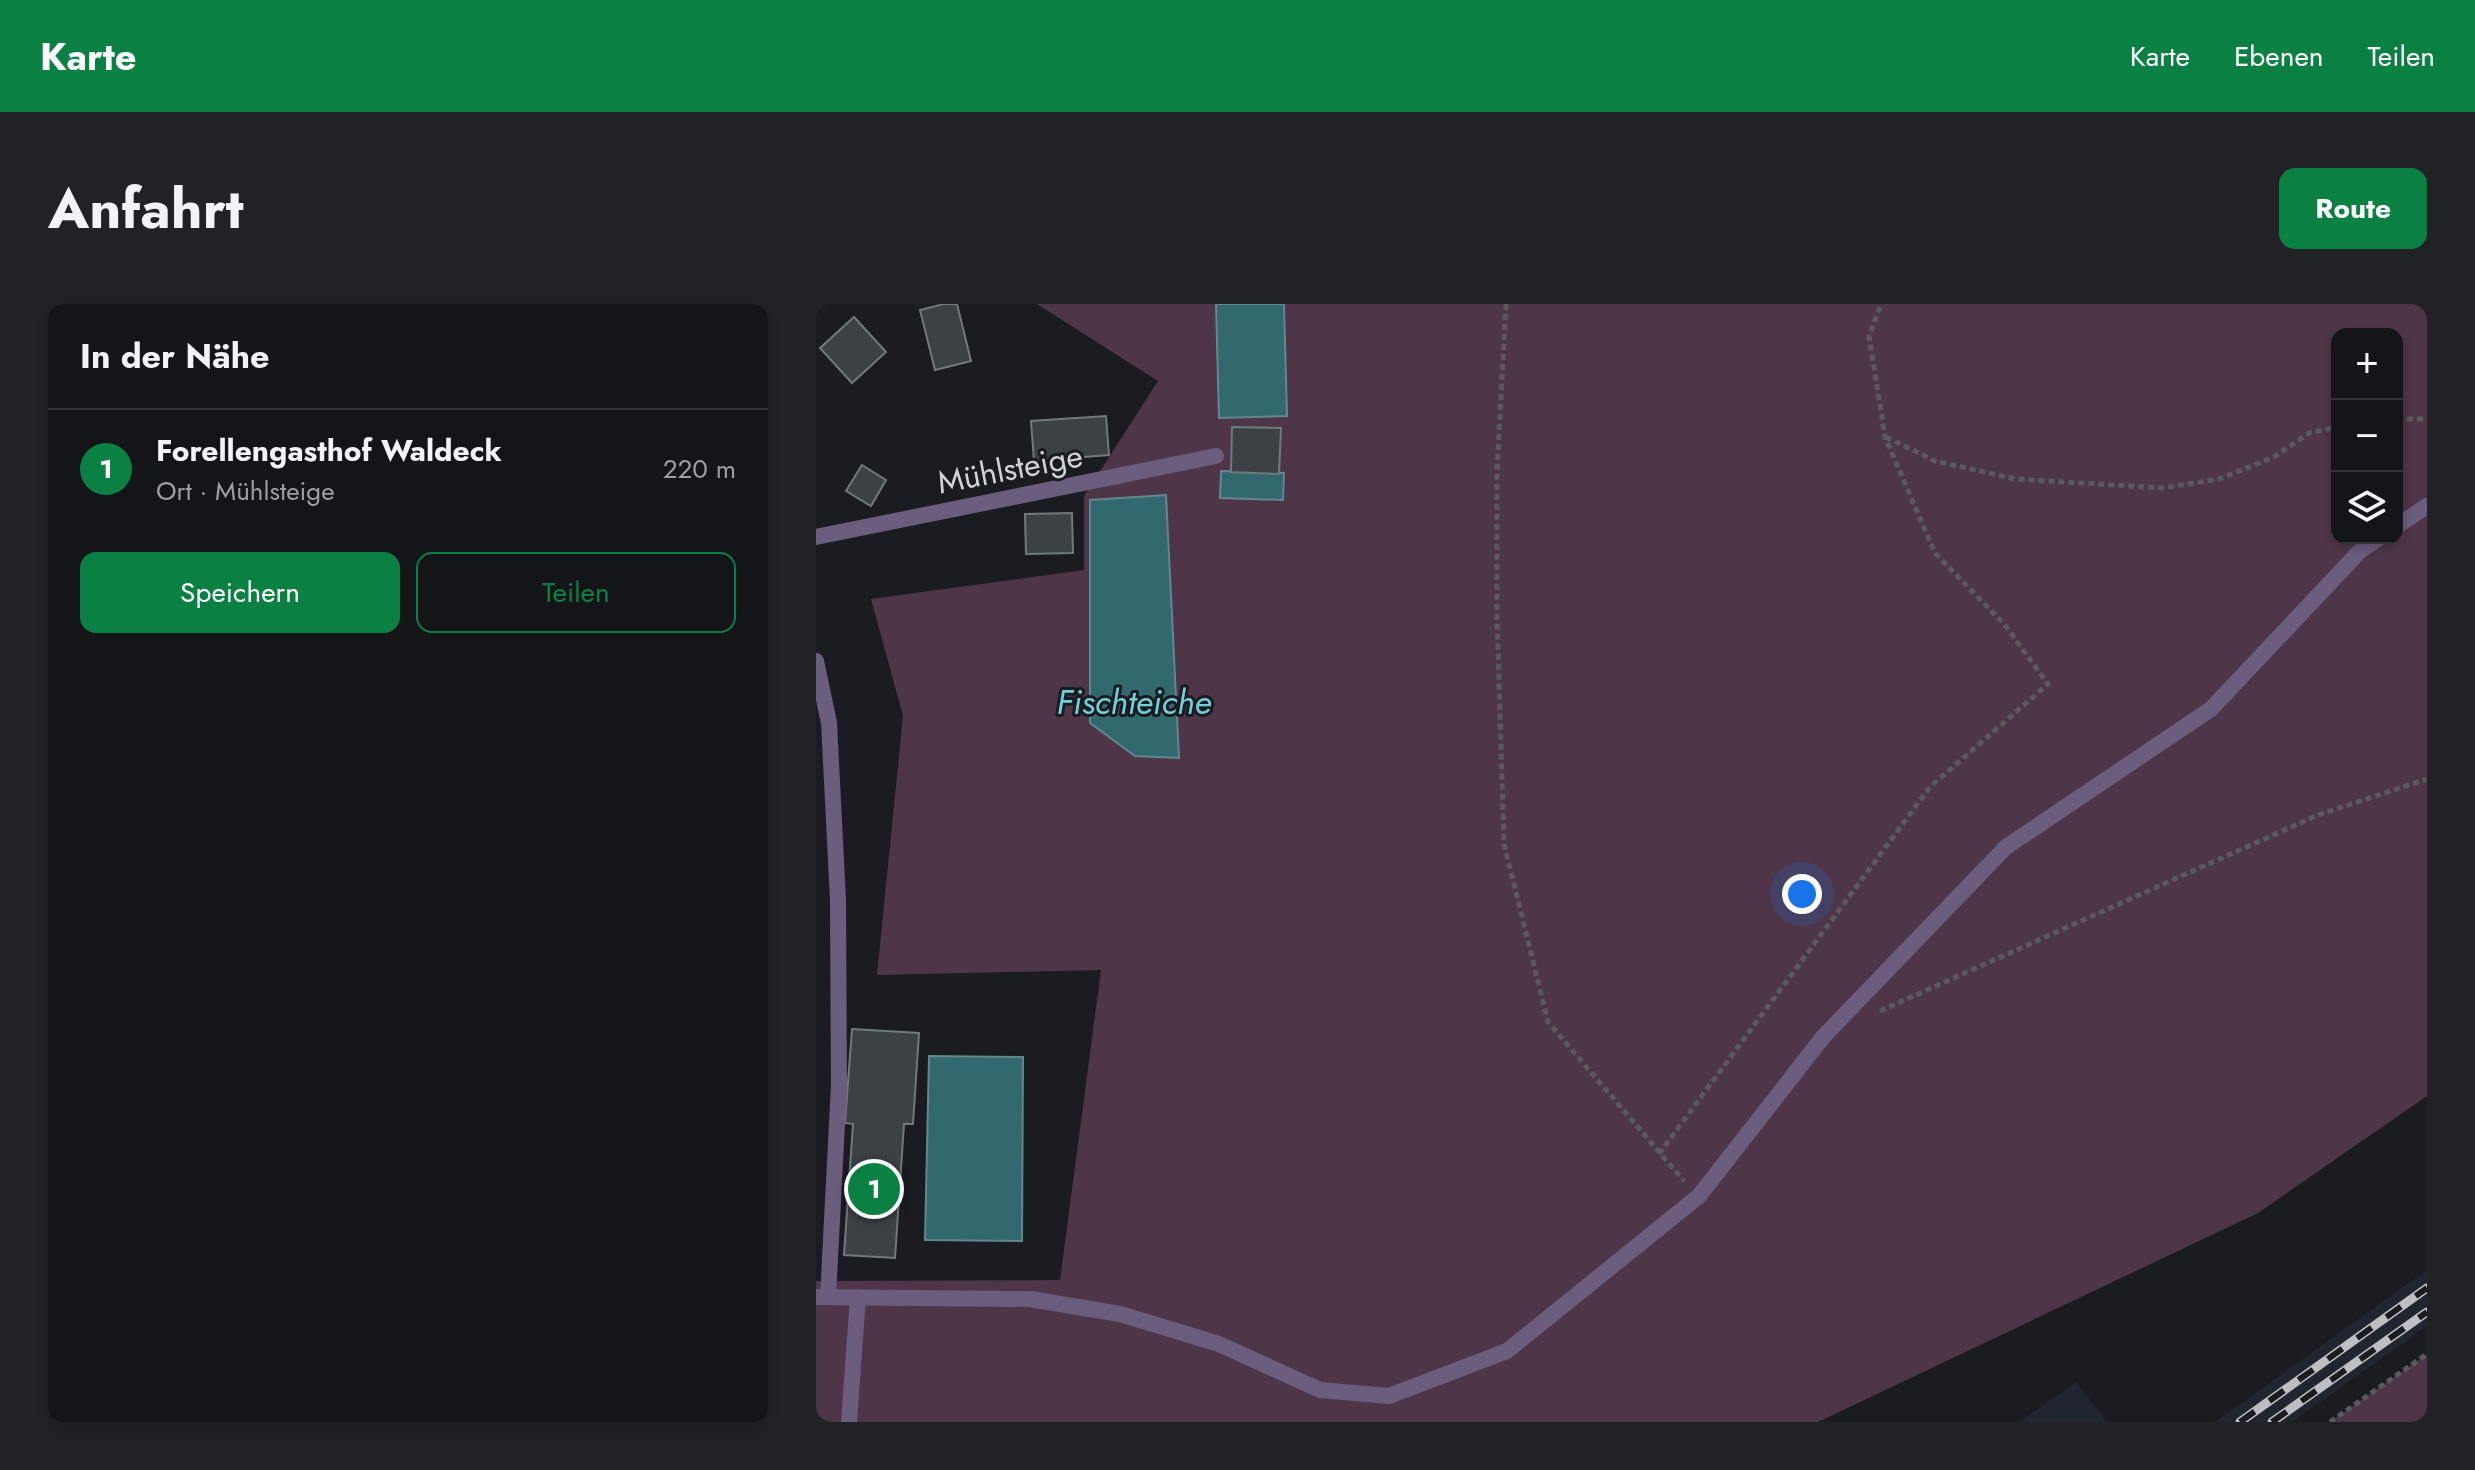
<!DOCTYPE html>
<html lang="de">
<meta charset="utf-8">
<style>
body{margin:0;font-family:Jost,sans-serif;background:#212226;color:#f1f3f6}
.controls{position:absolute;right:24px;top:24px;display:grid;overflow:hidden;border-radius:16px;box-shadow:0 4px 12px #0003}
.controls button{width:72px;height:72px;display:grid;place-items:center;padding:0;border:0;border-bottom:2px solid #333438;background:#141519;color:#f1f3f6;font:40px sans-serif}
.you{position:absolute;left:986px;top:590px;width:28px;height:28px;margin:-20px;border:6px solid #fff;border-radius:50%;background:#1a73e8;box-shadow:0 0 0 12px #1a73e833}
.badge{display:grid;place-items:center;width:52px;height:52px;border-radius:50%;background:#0b8043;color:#fff;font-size:26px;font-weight:700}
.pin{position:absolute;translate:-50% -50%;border:4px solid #fff;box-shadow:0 2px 8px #0006}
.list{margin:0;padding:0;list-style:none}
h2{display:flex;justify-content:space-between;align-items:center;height:104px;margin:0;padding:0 32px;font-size:34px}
h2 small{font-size:26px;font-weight:400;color:#9d9fa2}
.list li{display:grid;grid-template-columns:52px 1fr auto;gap:24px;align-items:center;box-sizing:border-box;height:120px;padding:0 32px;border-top:2px solid #333438}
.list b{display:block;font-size:30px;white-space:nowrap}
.list p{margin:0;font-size:26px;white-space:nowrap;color:#9d9fa2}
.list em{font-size:26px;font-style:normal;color:#9d9fa2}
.actions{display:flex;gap:16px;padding:24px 32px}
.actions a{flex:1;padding:18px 0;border:2px solid #0b8043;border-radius:16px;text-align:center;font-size:28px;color:#0b8043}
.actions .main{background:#0b8043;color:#fff}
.icon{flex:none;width:44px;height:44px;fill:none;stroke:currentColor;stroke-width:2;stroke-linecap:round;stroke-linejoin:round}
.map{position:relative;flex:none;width:1611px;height:1118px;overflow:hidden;border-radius:16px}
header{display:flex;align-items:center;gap:48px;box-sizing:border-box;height:112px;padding:0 40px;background:#0b8043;color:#fff}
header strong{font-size:38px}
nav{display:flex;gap:44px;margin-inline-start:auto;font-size:28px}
.intro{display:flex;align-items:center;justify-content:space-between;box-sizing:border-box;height:192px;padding:0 48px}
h1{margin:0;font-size:56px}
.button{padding:20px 36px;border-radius:16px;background:#0b8043;color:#fff;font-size:28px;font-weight:700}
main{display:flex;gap:48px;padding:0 48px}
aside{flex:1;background:#141519;border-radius:16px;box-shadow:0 4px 12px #0003}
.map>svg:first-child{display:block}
</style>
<header>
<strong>Karte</strong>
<nav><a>Karte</a><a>Ebenen</a><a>Teilen</a></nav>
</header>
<div class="intro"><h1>Anfahrt</h1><a class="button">Route</a></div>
<main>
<aside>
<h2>In der Nähe<small></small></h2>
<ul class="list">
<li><span class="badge">1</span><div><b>Forellengasthof Waldeck</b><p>Ort · Mühlsteige</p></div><em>220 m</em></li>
</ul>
<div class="actions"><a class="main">Speichern</a><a>Teilen</a></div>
</aside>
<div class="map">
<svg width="1611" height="1118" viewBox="0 0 1611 1118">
<rect width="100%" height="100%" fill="#1a1c21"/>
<path fill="#21252f" d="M 1611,966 L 1611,1022 L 1476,1118 L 1399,1118 Z
M 1260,1078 L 1291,1118 L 1203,1118 Z"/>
<path fill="#4e3547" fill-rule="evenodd" d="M 221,0 L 1611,0 L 1611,792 L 1442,909 L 1002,1118 L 0,1118 L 0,977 L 244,976 L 285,666 L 61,671 L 87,412 L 55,295 L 268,266 L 268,192 L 342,77 ZM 1521,30 L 1581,30 L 1581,234 L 1521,234 Z
M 1611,1050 L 1611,1118 L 1514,1118 Z"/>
<path fill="#32696f" stroke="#62888e" stroke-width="2" d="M 400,0 L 468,0 L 471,112 L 403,114 Z
M 405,167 L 468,169 L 467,196 L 404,194 Z
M 350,191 L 363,454 L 319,452 L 274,419 L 274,196 Z
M 113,752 L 207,753 L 206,937 L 109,936 Z"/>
<path fill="#3b4145" stroke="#72797d" stroke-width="2" d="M 128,0 L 141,0 L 155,57 L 119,66 L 104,6 Z
M 38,13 L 70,48 L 36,79 L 4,44 Z
M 290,112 L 293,151 L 218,157 L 215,117 Z
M 416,123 L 465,124 L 463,170 L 415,168 Z
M 46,161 L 70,176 L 55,202 L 30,187 Z
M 256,209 L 257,249 L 210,250 L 209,210 Z
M 36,725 L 103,729 L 97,820 L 88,820 L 79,954 L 28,951 L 37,820 L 29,819 Z"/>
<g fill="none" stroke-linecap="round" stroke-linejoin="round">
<path stroke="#585a5f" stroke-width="5" stroke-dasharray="6 4" stroke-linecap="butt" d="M 690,0 L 681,167 L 681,312 L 688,540 L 732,718 L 868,877
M 1581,115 L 1611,115
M 1070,133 L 1119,157 L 1199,175 L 1346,184 L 1403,175 L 1458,153 L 1493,129 L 1521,123
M 1064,707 L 1502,511 L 1611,475
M 843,850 L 1114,483 L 1232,380 L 1188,320 L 1119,249 L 1069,133 L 1053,32 L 1065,0
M 1514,1118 L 1611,1050"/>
<path stroke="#6b5d7d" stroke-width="16" d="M 1581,222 L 1611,202
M 0,233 L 400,152
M 0,357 L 13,419 L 22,596 L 23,781 L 12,993
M 0,993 L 214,995 L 304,1010 L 403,1040 L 504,1086 L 573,1092 L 691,1047 L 883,892 L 1007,733 L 1190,543 L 1395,405 L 1544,247 L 1563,234
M 33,1118 L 42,993"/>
<defs>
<path id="rail" d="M 1424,1118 L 1611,984
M 1456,1118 L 1611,1008"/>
</defs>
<use href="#rail" stroke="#bdbfc3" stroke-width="9"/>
<use href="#rail" stroke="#1a1c21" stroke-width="6" stroke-dasharray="18" stroke-linecap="butt"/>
</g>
<g text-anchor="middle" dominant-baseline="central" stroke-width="6" stroke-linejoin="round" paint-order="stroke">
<g font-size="32" fill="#d1d2d6" stroke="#1a1c21">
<text transform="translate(194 165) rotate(-11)">Mühlsteige</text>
</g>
<g font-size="34" font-style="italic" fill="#73cfd9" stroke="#1a1c21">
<text x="318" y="398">Fischteiche</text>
</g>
</g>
</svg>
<div class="controls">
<button>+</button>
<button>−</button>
<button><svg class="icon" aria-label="layers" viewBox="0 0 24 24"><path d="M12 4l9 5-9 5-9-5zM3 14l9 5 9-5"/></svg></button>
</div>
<div class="you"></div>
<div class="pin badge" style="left:58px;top:885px">1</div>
</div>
</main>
